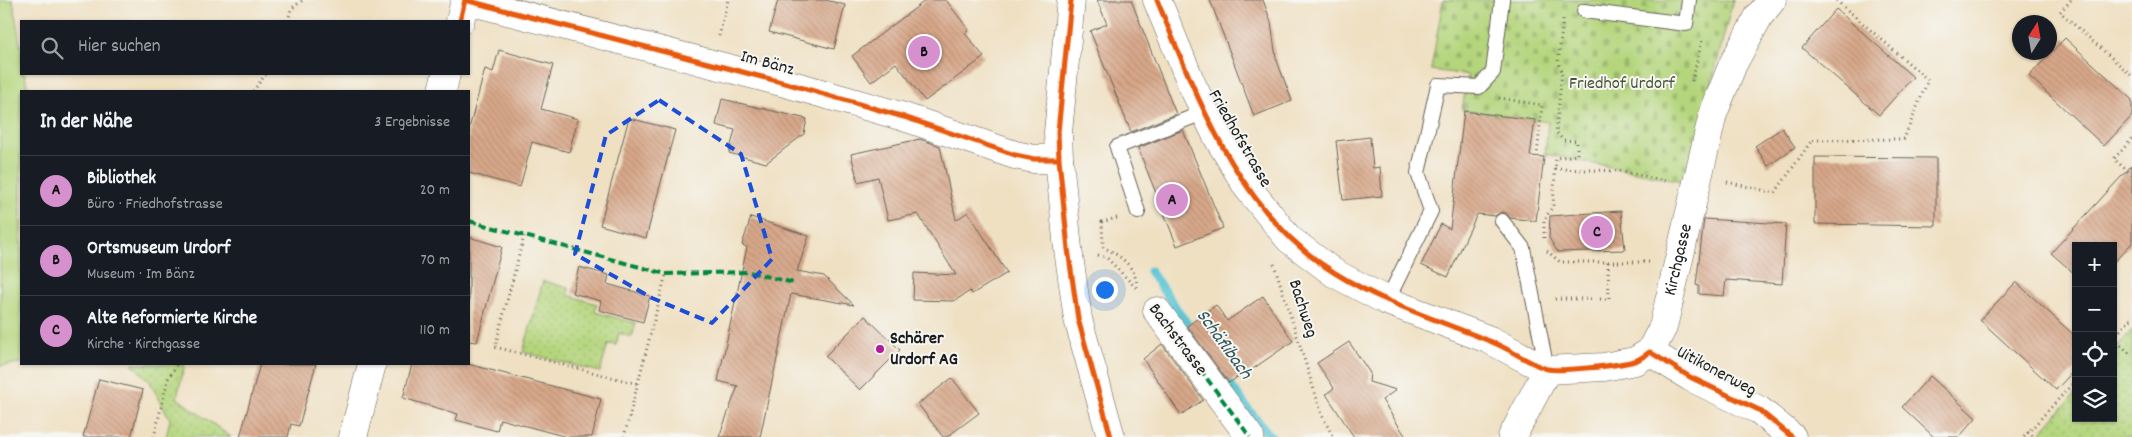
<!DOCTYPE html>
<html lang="de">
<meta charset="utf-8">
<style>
body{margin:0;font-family:Dekko,sans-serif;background:#20242c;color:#f1f3f6}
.controls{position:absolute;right:15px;bottom:15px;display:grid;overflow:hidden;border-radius:0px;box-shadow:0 1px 4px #0004}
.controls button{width:45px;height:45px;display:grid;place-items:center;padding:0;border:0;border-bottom:1px solid #363941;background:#171b24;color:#f1f3f6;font:25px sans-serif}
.compass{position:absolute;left:2012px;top:15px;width:45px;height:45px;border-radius:50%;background:#171b24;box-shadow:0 1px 4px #0004;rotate:11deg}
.you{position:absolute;left:1104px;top:289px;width:18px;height:18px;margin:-12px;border:4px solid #fff;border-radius:50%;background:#1a73e8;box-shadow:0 0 0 8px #1a73e833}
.badge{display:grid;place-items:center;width:32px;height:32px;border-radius:50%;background:#d690ce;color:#111;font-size:16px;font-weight:700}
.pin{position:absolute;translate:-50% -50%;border:2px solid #fff;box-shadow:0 1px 5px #0006}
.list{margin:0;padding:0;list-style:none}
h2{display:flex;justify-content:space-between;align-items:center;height:65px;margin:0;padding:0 20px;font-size:21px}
h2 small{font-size:16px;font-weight:400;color:#9ea1a6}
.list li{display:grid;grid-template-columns:32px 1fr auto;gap:15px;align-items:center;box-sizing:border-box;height:70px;padding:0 20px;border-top:1px solid #363941}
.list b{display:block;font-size:19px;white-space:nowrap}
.list p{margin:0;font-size:16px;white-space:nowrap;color:#9ea1a6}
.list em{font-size:16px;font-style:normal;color:#9ea1a6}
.icon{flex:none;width:28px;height:28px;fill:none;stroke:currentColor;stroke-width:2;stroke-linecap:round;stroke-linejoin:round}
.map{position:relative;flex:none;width:2132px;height:437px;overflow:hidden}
.search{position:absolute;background:#171b24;box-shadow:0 1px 4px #0004;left:20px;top:20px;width:450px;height:55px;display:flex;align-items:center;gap:12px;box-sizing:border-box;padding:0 18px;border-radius:0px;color:#9ea1a6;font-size:19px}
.panel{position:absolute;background:#171b24;box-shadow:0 1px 4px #0004;left:20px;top:90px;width:450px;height:275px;border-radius:0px}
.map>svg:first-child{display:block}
</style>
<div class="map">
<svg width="2132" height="437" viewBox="0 0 2132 437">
<defs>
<pattern id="cemetery-stones" width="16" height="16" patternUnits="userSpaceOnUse" patternTransform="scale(1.25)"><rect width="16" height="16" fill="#b4d57c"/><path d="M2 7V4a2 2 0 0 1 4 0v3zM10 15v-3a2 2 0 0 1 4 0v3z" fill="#9ab66b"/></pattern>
<pattern id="park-dots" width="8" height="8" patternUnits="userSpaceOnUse" patternTransform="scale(1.25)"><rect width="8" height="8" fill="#b4d57c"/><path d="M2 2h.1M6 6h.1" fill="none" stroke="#9ab66b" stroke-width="1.8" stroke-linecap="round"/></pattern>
<pattern id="building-back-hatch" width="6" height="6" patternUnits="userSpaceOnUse" patternTransform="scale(1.25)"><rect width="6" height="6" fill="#d7a789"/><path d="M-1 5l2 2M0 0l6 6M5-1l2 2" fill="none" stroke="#b88f76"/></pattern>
</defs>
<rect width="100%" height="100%" fill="#f6f6f2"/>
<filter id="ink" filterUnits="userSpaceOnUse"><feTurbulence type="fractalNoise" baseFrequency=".02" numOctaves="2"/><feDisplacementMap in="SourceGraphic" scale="10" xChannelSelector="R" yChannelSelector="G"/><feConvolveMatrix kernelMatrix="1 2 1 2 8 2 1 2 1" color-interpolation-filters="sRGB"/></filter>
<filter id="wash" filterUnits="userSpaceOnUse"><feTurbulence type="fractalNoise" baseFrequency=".0096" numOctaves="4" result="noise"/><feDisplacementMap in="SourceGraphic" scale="20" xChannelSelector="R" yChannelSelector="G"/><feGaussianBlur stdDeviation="1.12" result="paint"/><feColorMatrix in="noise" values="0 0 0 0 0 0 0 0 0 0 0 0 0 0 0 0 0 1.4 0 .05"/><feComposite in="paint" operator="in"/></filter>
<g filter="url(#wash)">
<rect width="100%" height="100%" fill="#efe0c2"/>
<path fill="#b4d57c" stroke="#68784c" d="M 0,0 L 13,0 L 21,50 L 21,74 L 25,74 L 28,91 L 21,91 L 21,363 L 0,366 Z"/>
<path fill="url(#cemetery-stones)" stroke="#68784c" d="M 1443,0 L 1733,0 L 1686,182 L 1545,154 L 1548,122 L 1462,110 L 1468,75 L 1431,70 Z"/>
<path fill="url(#park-dots)" stroke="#68784c" d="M 543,281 L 569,288 L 568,295 L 597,304 L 595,312 L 636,323 L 632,337 L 619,333 L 616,345 L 608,344 L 600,372 L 523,352 Z
M 2132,330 L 2132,437 L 2047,437 L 2041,432 L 2076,393 L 2076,418 L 2113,418 L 2113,351 Z
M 132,364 L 185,364 L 177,398 L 231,437 L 166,437 L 170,419 L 150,382 Z"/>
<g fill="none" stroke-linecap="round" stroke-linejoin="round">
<path stroke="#59c5d3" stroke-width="9" d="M 1150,271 L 1195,335
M 1222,374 L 1247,408 L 1271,437"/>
</g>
<g id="blocks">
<path fill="url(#building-back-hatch)" d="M 778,0 L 826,0 L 845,5 L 834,49 L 769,32 Z
M 926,0 L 946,0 L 969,30 L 965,33 L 984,57 L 925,101 L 896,63 L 871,82 L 852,56 Z
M 1097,0 L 1131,0 L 1176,114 L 1131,132 L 1090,31 L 1107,24 Z
M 1210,0 L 1263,0 L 1271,22 L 1276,58 L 1292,101 L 1254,116 Z
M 1836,9 L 1913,77 L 1879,115 L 1802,48 Z
M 2065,38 L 2132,100 L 2132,116 L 2104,146 L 2029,76 Z
M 499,50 L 553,65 L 541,109 L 578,119 L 569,152 L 532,142 L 520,187 L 469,173 L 469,129 L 485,69 L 493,72 Z
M 722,99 L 807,119 L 804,134 L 766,163 L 729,153 L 735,130 L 716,125 Z
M 1464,111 L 1535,120 L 1530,156 L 1544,157 L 1536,221 L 1510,218 L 1506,213 L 1501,212 L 1495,216 L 1477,214 L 1448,277 L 1421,265 L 1441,224 L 1450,229 Z
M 629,118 L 675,130 L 646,238 L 600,225 Z
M 1782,128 L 1795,147 L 1768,166 L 1755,146 Z
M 1183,130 L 1223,228 L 1177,246 L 1138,148 Z
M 1370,137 L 1373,168 L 1380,167 L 1382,196 L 1343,200 L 1336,141 Z
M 920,139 L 940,146 L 956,220 L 968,212 L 1007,273 L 972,294 L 970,291 L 954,301 L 913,300 L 914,273 L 956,275 L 918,214 L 888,220 L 878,177 L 858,182 L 851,154 Z
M 1815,157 L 1936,158 L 1936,226 L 1815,224 Z
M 2132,165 L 2132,243 L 2113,263 L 2113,246 L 2076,246 L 2076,275 L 2051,253 Z
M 1621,211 L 1625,250 L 1558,252 L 1549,238 L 1550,216 Z
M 751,217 L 809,236 L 797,271 L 824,276 L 854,305 L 791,294 L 760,437 L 719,437 L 738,386 L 718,381 L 747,247 L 742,245 Z
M 1704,219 L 1786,224 L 1782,284 L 1726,280 L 1724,296 L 1699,294 L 1699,286 L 1696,285 Z
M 469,237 L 502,247 L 477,342 L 469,341 Z
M 579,267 L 609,275 L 607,284 L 650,296 L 643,322 L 599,310 L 601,301 L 572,293 Z
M 2016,282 L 2076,337 L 2076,368 L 2056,390 L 1980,320 Z
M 1263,296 L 1293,341 L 1244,375 L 1243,373 L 1229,383 L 1187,326 L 1216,305 L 1227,321 Z
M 865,316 L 900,350 L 860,390 L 825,356 Z
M 1349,342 L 1370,373 L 1369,382 L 1396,390 L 1382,400 L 1406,437 L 1354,437 L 1326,394 L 1334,388 L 1317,363 Z
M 1162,344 L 1203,400 L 1181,415 L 1143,359 Z
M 260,364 L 316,364 L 299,426 L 291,424 L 288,437 L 240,437 Z
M 412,364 L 468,364 L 601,399 L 592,437 L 567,437 L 500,419 L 497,431 L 456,420 L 458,414 L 403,398 Z
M 1930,376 L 1976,418 L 1959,437 L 1934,437 L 1902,407 Z
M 952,378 L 979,413 L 947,437 L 943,437 L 918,404 Z
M 99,379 L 143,390 L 131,437 L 83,437 Z"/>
</g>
</g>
<g filter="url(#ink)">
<use href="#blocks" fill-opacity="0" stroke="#666156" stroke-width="1"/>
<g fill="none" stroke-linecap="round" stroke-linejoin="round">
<defs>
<path id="service" d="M 1584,11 L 1686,24 L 1689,0
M 1138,212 L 1117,147 L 1205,112
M 1502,221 L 1523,248 L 1547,370
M 1387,301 L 1431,211 L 1418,173 L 1438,85 L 1479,87 L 1493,72 L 1502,0"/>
<g id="minor">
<path id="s1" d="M 1157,0 L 1192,85 L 1218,138 L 1248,188 L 1289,239 L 1334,273 L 1387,301 L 1490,340 L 1547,370 L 1604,367 L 1635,361 L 1650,352 L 1663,327 L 1713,114 L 1733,64 L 1759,16 L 1772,0"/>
<path d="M 460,21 L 465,0 L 789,84 L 904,117 L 1015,155 L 1034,159 L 1059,159"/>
<path d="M 442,91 L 446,74"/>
<path d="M 1157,311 L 1250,437"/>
<path d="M 1650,352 L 1690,377 L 1759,410 L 1792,437"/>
<path d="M 353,437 L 372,364"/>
<path d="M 1512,437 L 1547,370"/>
</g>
<path id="secondary" d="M 1071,0 L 1058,132 L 1059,159 L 1068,249 L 1078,319 L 1111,437"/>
</defs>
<use href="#service" stroke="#666156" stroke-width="16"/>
<use href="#minor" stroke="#666156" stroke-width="29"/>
<use href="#secondary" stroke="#666156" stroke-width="29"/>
<path stroke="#666156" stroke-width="3" stroke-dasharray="1 4" stroke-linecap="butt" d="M 2071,0 L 2060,12 L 2132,76
M 288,21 L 291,9 L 303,0
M 719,36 L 728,0
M 1692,81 L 1702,41
M 253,91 L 266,74
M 1499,98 L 1542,105 L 1537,156
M 2132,139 L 2114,159 L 2132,175
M 1555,169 L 1622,171 L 1668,182
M 1727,182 L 1775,193 L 1812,140 L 1904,139 L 1928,80 L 1836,0
M 1117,218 L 1102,222 L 1103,247 C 1121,256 1137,267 1137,289
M 524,236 L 495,347 L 638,384
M 1544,238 L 1544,220 L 1553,206 L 1556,158 L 1577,155 L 1577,141 L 1563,140 L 1556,132 L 1562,71 L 1558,63 L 1563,20
M 1547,251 L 1560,262 L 1649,262
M 1098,255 L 1107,258 L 1138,290
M 1274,264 L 1322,415 L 1333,437
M 1555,299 L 1609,299 L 1608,262
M 2113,338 L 2132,318
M 2113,339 L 2132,355
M 2028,432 L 2034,437
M 154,437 L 168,379 L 177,364
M 624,437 L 666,274
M 2024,437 L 2076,380"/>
<use href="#service" stroke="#fff" stroke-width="14"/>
<use href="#minor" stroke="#fff" stroke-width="28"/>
<use href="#secondary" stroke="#fff" stroke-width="28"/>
<path stroke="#00873e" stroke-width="4" stroke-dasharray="8 4" stroke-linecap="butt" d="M 469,221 L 666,274 L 749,272 L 794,283
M 1157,311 L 1250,437"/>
<defs>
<path id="cycleway" d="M 1071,0 L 1058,132 L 1059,159 L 1068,249 L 1078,319 L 1111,437
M 1157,0 C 1198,99 1239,214 1335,273 C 1383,303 1435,319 1487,340 C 1507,347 1525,361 1544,368 C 1555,373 1621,365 1634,361 C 1640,360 1645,355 1650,352 L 1690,377 L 1759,410 L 1792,437
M 460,21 L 465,0 L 789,84 L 904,117 L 1015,155 L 1034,159 L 1059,159"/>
</defs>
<use href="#cycleway" stroke="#f6f6f2" stroke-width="8"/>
<use href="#cycleway" stroke="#e8590c" stroke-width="5"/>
</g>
</g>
<path fill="none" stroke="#1d4ed8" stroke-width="4" stroke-dasharray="10 6" stroke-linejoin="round" d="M 659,100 L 741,154 L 772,259 L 712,323 L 652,298 L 575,254 L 606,135 Z"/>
<circle fill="#b5179e" stroke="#f6f6f2" stroke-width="2" cx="880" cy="349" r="5"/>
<g text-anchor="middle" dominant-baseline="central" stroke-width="4" stroke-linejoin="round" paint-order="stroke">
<g font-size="18" fill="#1c1c1c" stroke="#f6f6f2">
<text transform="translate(767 64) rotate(15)">Im Bänz</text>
<text transform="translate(1239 139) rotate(60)">Friedhofstrasse</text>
<text stroke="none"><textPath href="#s1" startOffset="769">Kirchgasse</textPath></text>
<text transform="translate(1302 309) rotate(72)">Bachweg</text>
<text transform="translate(1177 340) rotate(53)">Bachstrasse</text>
<text transform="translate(1716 372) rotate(28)">Uitikonerweg</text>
</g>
<g font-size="18" fill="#4a5439" stroke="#f6f6f2">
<text x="1622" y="84">Friedhof Urdorf</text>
</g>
<g font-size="18" font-weight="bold" fill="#1c1c1c" stroke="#f6f6f2" text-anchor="start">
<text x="890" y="339">Schärer<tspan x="890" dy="21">Urdorf AG</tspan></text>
</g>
<g font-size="19" font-style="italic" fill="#31575c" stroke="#f6f6f2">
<text transform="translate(1223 345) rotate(54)">Schäflibach</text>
</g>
</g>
</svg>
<div class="controls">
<button>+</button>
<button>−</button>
<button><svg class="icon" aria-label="locate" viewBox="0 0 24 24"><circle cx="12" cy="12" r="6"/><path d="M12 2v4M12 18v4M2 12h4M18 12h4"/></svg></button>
<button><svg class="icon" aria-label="layers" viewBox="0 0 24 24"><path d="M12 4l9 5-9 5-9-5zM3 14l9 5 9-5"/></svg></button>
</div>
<svg class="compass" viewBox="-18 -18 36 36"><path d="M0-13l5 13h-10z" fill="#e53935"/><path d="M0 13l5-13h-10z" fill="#9ea1a6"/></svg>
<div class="you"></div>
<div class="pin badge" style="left:1172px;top:200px">A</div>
<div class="pin badge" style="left:924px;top:52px">B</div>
<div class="pin badge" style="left:1597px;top:232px">C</div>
<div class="search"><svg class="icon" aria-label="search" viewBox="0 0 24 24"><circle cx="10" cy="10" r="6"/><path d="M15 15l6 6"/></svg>Hier suchen</div>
<section class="panel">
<h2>In der Nähe<small>3 Ergebnisse</small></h2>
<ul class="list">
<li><span class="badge">A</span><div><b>Bibliothek</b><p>Büro · Friedhofstrasse</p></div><em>20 m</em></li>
<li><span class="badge">B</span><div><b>Ortsmuseum Urdorf</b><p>Museum · Im Bänz</p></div><em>70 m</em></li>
<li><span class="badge">C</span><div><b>Alte Reformierte Kirche</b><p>Kirche · Kirchgasse</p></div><em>110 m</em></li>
</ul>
</section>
</div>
